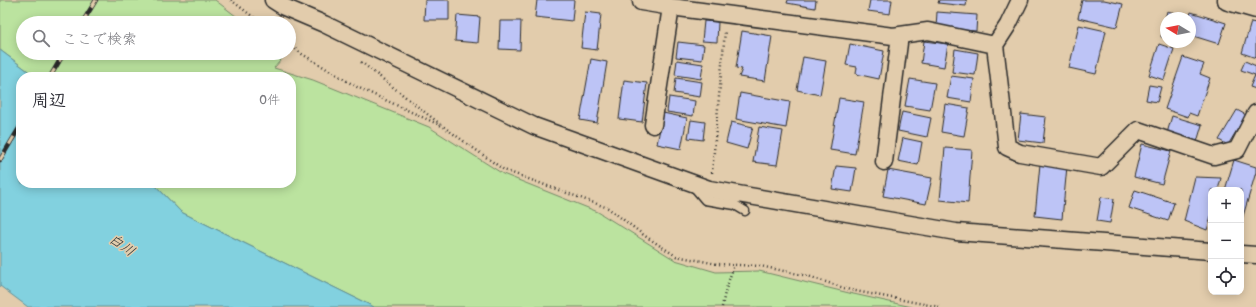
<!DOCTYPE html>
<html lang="ja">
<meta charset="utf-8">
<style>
body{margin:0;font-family:"Balsamiq Sans","Klee One",sans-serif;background:#f2f2f3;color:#2b2b33}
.controls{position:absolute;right:12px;bottom:12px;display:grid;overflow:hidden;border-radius:8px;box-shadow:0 2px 10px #0003}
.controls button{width:36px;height:36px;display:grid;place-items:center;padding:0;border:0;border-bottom:1px solid #e1e1e2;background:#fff;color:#2b2b33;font:20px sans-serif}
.compass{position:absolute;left:1160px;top:12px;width:36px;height:36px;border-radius:50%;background:#fff;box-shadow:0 2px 10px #0003;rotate:280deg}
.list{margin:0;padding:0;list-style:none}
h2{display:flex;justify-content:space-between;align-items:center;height:52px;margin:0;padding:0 16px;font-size:17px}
h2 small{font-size:13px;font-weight:400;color:#7c7c81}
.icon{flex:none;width:22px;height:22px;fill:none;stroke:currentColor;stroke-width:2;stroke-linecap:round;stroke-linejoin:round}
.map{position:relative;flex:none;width:1256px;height:307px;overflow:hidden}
.search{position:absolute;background:#fff;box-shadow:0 2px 10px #0003;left:16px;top:16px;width:280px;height:44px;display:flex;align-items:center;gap:10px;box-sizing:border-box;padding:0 14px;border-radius:22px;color:#7c7c81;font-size:15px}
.panel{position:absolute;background:#fff;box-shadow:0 2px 10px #0003;left:16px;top:72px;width:280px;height:116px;border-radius:16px}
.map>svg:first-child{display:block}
</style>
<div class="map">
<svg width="1256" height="307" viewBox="0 0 1256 307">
<rect width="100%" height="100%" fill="#e2ccac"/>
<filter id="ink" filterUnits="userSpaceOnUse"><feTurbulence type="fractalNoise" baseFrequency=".025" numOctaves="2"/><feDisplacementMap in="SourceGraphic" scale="8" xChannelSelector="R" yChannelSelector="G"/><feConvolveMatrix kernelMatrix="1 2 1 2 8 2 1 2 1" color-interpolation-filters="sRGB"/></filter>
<g filter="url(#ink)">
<path fill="#bbe39f" stroke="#738765" d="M 0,0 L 215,0 L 245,23 L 23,23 L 23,53 L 287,53 L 274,68 L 313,80 L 429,127 L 503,174 L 598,212 L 675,260 L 716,272 L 759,271 L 849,293 L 912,307 L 374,307 L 181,212 L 153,183 L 291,183 L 291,77 L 36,77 L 0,50 Z"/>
<path fill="#82d1df" stroke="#5f8f97" d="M 0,50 L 36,77 L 21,77 L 21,183 L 153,183 L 181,212 L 374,307 L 28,307 L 0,286 Z"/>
<path fill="#bdc4f6" stroke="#2b2b2b" d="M 425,0 L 449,0 L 449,20 L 424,20 Z
M 537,0 L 574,0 L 572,21 L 535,17 Z
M 788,0 L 816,0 L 815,8 L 787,3 Z
M 870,0 L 892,0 L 890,14 L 868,11 Z
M 939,0 L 967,0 L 966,6 L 938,3 Z
M 1082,0 L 1104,0 L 1123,4 L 1117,27 L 1078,18 Z
M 1167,11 L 1183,15 L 1183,18 L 1166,18 L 1166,38 L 1161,37 Z
M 585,12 L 601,14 L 597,50 L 581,48 Z
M 937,12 L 977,15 L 976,31 L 936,28 Z
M 1191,12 L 1226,23 L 1219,44 L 1190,35 L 1190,18 L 1189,18 Z
M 457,15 L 480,17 L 478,43 L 455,41 Z
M 500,21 L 521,21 L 520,50 L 499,49 Z
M 704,21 L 718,22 L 717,42 L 702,41 Z
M 1251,22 L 1256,23 L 1256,58 L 1242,53 Z
M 1079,25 L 1106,31 L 1096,74 L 1069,68 Z
M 742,31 L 772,36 L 765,81 L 739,77 L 742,69 L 736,68 Z
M 924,41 L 948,44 L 944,67 L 921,63 Z
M 678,42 L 704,45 L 702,60 L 676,57 Z
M 850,44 L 884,51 L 879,79 L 856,74 L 857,67 L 846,65 Z
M 1159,44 L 1174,49 L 1164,80 L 1149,75 Z
M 955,49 L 978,53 L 975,75 L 952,72 Z
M 803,57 L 826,61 L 820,95 L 797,90 Z
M 1183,57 L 1204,64 L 1200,74 L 1210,78 L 1197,116 L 1189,113 L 1188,117 L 1165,109 Z
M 591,59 L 607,62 L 597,123 L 580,120 Z
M 677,60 L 703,64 L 701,79 L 675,75 Z
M 1245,61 L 1256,66 L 1256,89 L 1250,87 L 1255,75 L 1241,70 Z
M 951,76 L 974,79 L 971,102 L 947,98 Z
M 676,78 L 702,82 L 700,97 L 674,93 Z
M 910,79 L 935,83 L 930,110 L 905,106 Z
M 624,80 L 647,83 L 642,122 L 619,119 Z
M 1149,85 L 1161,87 L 1157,102 L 1146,100 Z
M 740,93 L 790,102 L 786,128 L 736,119 Z
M 669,97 L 695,101 L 693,116 L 667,112 Z
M 839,98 L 864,102 L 855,154 L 830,150 Z
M 945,104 L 969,108 L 964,136 L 941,132 Z
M 1237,110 L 1246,115 L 1228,145 L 1219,140 Z
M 902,112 L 931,118 L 927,137 L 898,131 Z
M 663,113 L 687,118 L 681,149 L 657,144 Z
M 1021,114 L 1046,117 L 1043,143 L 1018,140 Z
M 1172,116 L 1202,125 L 1197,142 L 1167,133 Z
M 691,120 L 705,122 L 703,140 L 688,138 Z
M 731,122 L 753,127 L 747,149 L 726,143 Z
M 759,127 L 783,131 L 777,165 L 753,162 Z
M 903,138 L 922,142 L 918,165 L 898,161 Z
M 1142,144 L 1171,151 L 1162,184 L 1134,177 Z
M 945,148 L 972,150 L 968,203 L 940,200 Z
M 1234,160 L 1256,167 L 1256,172 L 1241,223 L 1241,190 L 1225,190 Z
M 1040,164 L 1067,166 L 1062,219 L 1035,216 Z
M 836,166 L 856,168 L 852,192 L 832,189 Z
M 888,170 L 932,178 L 926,204 L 883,196 Z
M 1195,177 L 1221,178 L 1218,190 L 1211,190 L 1211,216 L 1207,230 L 1184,221 Z
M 1135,190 L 1174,203 L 1168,221 L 1129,208 Z
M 1101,197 L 1114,199 L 1110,223 L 1097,221 Z"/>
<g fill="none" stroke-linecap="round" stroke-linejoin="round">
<defs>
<path id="service" d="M 694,187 L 705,200 L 735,205 L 745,211"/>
<path id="minor" d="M 273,0 L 284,7 L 324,24 L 534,126 L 709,189 L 956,232 L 1211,251
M 641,0 L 641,2 L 671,7 L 893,36 L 928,31 L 995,45 L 1008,25 L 1020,0
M 995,45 L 1007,147 L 1020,153 L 1101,167 L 1138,130 L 1214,156 L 1237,150 L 1256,113
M 653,125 L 671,7
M 884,162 L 900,35
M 1241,254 L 1256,255"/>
<path id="tertiary" d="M 1228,0 L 1256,8"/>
</defs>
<use href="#service" stroke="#2b2b2b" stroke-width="11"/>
<use href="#minor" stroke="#2b2b2b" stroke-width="19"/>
<use href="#tertiary" stroke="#2b2b2b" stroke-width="23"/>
<path stroke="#2b2b2b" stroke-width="2.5" stroke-dasharray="1 3" stroke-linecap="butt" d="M 231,0 L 261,23
M 289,44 L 302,54 L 357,87 L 444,127 L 504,170 L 608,208 L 645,236 L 676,256 L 717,264 L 760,266 L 808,276 L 850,290 L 939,307
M 361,62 L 440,124
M 712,173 L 725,31
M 722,307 L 725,292 L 734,265"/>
<use href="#service" stroke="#e2ccac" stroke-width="8"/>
<use href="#minor" stroke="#e2ccac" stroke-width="16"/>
<use href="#tertiary" stroke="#e2ccac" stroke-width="20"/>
<defs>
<path id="rail" d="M 82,23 L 96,0
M 50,77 L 64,53
M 0,160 L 21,125"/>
</defs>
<use href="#rail" stroke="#2b2b2b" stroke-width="4.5"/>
<use href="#rail" stroke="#e2ccac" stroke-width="3" stroke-dasharray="9" stroke-linecap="butt"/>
</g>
</g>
<g text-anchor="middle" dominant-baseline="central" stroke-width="3" stroke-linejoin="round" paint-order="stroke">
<g font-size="14" font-style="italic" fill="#343c3d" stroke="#e2ccac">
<text transform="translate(122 245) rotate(35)">白川</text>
</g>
</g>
</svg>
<div class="controls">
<button>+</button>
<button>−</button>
<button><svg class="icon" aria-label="locate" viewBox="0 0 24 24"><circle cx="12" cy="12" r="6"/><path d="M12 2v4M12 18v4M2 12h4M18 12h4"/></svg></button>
</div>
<svg class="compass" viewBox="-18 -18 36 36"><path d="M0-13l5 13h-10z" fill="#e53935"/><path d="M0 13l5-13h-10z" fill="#7c7c81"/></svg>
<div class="search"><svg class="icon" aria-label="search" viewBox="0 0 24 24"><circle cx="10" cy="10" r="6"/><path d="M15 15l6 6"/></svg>ここで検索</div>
<section class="panel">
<h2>周辺<small>0件</small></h2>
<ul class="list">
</ul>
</section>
</div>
